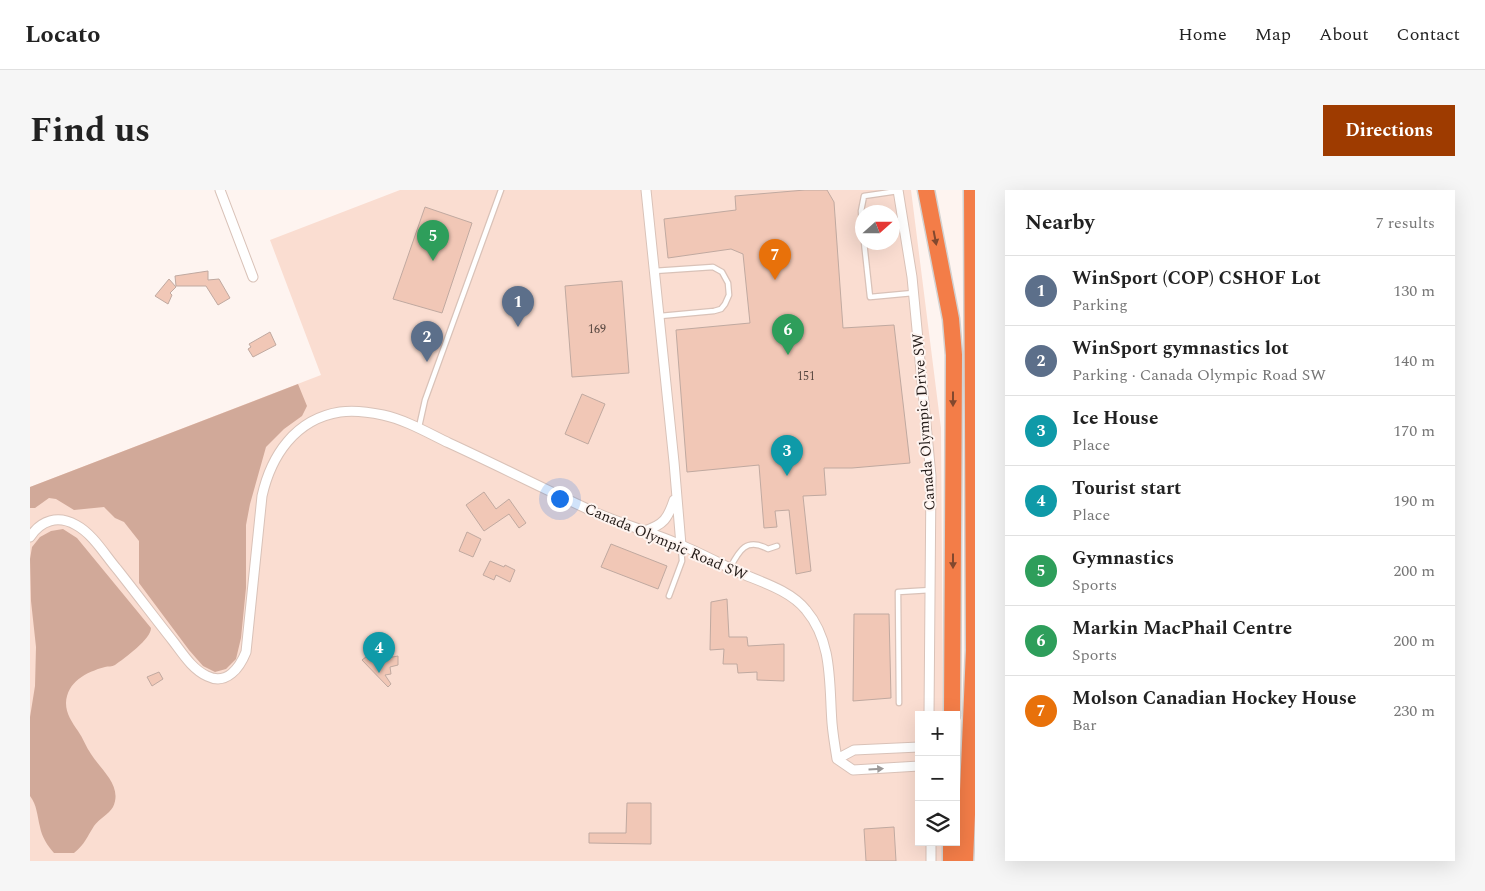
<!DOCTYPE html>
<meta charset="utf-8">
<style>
body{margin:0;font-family:Spectral,serif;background:#f6f6f6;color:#222}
.controls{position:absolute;right:15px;bottom:15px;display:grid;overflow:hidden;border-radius:0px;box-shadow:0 5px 20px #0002}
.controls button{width:45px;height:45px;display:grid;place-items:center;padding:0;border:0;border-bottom:1px solid #e0e0e0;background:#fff;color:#222;font:25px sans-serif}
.compass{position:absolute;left:825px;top:15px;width:45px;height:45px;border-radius:50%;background:#fff;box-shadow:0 5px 20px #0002;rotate:69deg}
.you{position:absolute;left:529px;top:308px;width:18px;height:18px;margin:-12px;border:4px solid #fff;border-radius:50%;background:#1a73e8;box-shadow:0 0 0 8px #1a73e833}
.badge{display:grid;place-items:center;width:32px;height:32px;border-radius:50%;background:#9e3b00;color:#fff;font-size:16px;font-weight:700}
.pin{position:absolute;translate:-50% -41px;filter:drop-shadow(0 1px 2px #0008)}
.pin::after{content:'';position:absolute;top:26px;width:18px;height:15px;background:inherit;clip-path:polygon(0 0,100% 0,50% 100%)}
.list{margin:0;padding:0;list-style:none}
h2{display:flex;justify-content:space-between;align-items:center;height:65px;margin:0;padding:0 20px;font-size:21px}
h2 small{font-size:16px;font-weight:400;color:#767676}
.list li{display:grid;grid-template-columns:32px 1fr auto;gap:15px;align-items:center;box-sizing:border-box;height:70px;padding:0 20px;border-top:1px solid #e0e0e0}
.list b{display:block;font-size:19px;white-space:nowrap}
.list p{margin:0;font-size:16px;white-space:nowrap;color:#767676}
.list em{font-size:16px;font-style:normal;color:#767676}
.icon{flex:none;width:28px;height:28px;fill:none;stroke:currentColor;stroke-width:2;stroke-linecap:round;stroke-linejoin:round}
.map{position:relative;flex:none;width:945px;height:671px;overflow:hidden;border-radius:0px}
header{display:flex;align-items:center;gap:30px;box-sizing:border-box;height:70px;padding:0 25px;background:#fff;border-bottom:1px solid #e0e0e0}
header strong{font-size:24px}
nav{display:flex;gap:28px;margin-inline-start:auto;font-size:18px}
.intro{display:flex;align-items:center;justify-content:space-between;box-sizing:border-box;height:120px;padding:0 30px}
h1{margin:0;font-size:35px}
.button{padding:12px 22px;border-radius:0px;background:#9e3b00;color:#fff;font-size:18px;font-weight:700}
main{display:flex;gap:30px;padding:0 30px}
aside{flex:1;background:#fff;border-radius:0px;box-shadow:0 5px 20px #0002}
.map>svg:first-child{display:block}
</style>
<header>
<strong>Locato</strong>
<nav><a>Home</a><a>Map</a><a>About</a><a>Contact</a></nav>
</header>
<div class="intro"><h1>Find us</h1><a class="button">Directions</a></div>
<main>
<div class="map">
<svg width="945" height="671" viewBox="0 0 945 671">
<rect width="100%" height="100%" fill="#fef4f0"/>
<path fill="#faddd1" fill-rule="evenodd" d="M 370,0 L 881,0 L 911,238 L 913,525 L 889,525 L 889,652 L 914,652 L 914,671 L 0,671 L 0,297 L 291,185 L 240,50 ZM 832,22 L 862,22 L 862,52 L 832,52 Z"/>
<path fill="#d1a999" d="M 268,194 L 277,216 L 272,226 L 254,239 L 236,257 L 220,314 L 216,335 L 216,398 L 211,448 L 206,469 L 196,479 L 185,482 L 173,476 L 159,460 L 109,393 L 109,351 L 94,332 L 85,328 L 74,317 L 44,320 L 26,309 L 19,308 L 5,318 L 0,318 L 0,297 Z
M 33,339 L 47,348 L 121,438 C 121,449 95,468 85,475 C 82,477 78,476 75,477 C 56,482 37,492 36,513 C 36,524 42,532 48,541 C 53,548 56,557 61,564 C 71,580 93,596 83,617 C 79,624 69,629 64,636 C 57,647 55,654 44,663 L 24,663 C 17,655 12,647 10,637 C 7,625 7,615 0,606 L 0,527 L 5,496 L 6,457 L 1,411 L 0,369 L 2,357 L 10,347 L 21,341 Z"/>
<path fill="#f1c7b6" stroke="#c0a9a0" d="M 775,0 L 797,0 L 804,12 L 813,138 L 864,135 L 880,273 L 822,278 L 794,278 L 796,305 L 773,306 L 781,381 L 766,384 L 759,320 L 745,321 L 747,337 L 734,338 L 729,275 L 657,282 L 646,140 L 720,133 L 713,64 L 701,59 L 638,68 L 634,29 L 706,20 L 705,6 Z
M 395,17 L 442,33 L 412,123 L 363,109 Z
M 178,81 L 178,90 L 189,89 L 200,108 L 188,115 L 176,96 L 146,96 L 145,86 Z
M 139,89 L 146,97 L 140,103 L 142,105 L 138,114 L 125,106 Z
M 592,91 L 599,183 L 542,187 L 535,96 Z
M 240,142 L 246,155 L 223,167 L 218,159 L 221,157 L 219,154 Z
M 552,204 L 575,214 L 558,254 L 535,244 Z
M 454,302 L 466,319 L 479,309 L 496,333 L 489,338 L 479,324 L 454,341 L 436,315 Z
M 437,342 L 451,349 L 443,367 L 429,361 Z
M 581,354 L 637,376 L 628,399 L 571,377 Z
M 460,371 L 474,377 L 475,375 L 485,380 L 480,392 L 466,385 L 464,390 L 453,385 Z
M 697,409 L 699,447 L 717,447 L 718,456 L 754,454 L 754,491 L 727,490 L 727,482 L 708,483 L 707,474 L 693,474 L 694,459 L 680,460 L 681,412 Z
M 824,424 L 859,424 L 861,508 L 823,511 Z
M 345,460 L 352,469 L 368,466 L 368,475 L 360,477 L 361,484 L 355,485 L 361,494 L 358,497 L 332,470 Z
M 129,482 L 133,489 L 122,496 L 117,487 Z
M 597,613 L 621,613 L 621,654 L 559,653 L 559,643 L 596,643 Z
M 864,637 L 866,671 L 836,671 L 834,639 Z"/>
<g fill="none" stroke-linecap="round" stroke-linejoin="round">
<defs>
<path id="service" d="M 832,37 L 831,21 L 834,6 L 868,1
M 834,52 L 840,107 L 883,103
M 624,81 L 683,77 L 692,82 L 698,93 L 699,105 L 695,114 L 691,119 L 684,121 L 630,126
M 389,237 L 395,210 L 471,0
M 700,378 C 709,361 716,347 738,359 L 747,356
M 639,406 L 652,371 L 651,356
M 869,513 L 868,402 L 901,400"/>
<path id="minor" d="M 190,0 L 223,87
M 616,0 L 644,272 L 651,355
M 868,0 L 882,87 L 901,286 L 899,525
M 614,341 C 634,335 638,328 644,310
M 0,347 C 11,330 28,325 46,335 C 63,344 75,365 87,379 C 106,403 124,427 143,451 C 153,464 162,479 177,486 C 197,496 210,477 216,462 L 232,306 C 241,266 265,229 310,222 C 324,220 339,222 353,225 C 376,230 398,243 419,253 C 467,275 514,299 562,321 C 591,334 621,342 651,355 C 670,363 689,373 708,382 C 731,392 760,400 776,420 C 803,452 799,494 802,533 C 803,545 805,557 807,569
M 807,569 L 823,580 L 889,576
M 807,569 L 824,560 L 889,557
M 901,652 L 901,671"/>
<path id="motorway" d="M 896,0 L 921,129 L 924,165 L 922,525
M 921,671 L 921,652
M 935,671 L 944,460 L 942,0"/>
</defs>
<use href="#service" stroke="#d9c2b8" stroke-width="7"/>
<use href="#minor" stroke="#d9c2b8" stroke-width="11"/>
<use href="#motorway" stroke="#d3d2d1" stroke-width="19"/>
<use href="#service" stroke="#fff" stroke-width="4.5"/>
<use href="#minor" stroke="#fff" stroke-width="9"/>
<use href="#motorway" stroke="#f37d48" stroke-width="16"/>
</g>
<defs><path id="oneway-solid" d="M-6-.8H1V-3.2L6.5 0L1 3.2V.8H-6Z" transform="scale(1.25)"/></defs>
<g fill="#81482e">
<use href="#oneway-solid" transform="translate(905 48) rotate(79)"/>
<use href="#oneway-solid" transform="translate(923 209) rotate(90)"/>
<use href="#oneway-solid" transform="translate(923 371) rotate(90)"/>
</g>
<use fill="#9c9998" href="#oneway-solid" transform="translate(846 579) rotate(-4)"/>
<g text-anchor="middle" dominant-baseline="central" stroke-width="4" stroke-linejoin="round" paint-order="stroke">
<g font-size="12" fill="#574740">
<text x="567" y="139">169</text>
<text x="776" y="186">151</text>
</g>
<g font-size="15" fill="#241c19" stroke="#fef4f0">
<text transform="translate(894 232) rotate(-94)">Canada Olympic Drive SW</text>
<text transform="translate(636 352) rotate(23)">Canada Olympic Road SW</text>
</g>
</g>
</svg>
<div class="controls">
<button>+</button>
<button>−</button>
<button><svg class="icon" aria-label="layers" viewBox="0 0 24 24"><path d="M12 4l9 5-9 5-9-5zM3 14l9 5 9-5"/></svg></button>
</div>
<svg class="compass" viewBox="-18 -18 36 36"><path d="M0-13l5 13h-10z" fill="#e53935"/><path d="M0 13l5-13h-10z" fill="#767676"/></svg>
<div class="you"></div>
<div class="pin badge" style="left:488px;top:137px;background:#5c6f8a">1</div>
<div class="pin badge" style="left:397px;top:172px;background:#5c6f8a">2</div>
<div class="pin badge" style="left:757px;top:286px;background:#0f9aa8">3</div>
<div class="pin badge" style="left:349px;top:483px;background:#0f9aa8">4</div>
<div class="pin badge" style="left:403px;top:71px;background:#2e9e5b">5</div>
<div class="pin badge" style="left:758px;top:165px;background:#2e9e5b">6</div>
<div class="pin badge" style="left:745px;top:90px;background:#e8710a">7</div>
</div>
<aside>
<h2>Nearby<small>7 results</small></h2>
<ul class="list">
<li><span class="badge" style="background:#5c6f8a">1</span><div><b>WinSport (COP) CSHOF Lot</b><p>Parking</p></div><em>130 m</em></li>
<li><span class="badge" style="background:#5c6f8a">2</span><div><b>WinSport gymnastics lot</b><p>Parking · Canada Olympic Road SW</p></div><em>140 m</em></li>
<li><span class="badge" style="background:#0f9aa8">3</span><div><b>Ice House</b><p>Place</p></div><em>170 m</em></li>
<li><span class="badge" style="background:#0f9aa8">4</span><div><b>Tourist start</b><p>Place</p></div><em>190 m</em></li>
<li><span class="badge" style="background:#2e9e5b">5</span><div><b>Gymnastics</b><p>Sports</p></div><em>200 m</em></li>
<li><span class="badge" style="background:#2e9e5b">6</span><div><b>Markin MacPhail Centre</b><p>Sports</p></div><em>200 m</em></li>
<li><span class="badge" style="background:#e8710a">7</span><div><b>Molson Canadian Hockey House</b><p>Bar</p></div><em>230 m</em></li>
</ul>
</aside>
</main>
